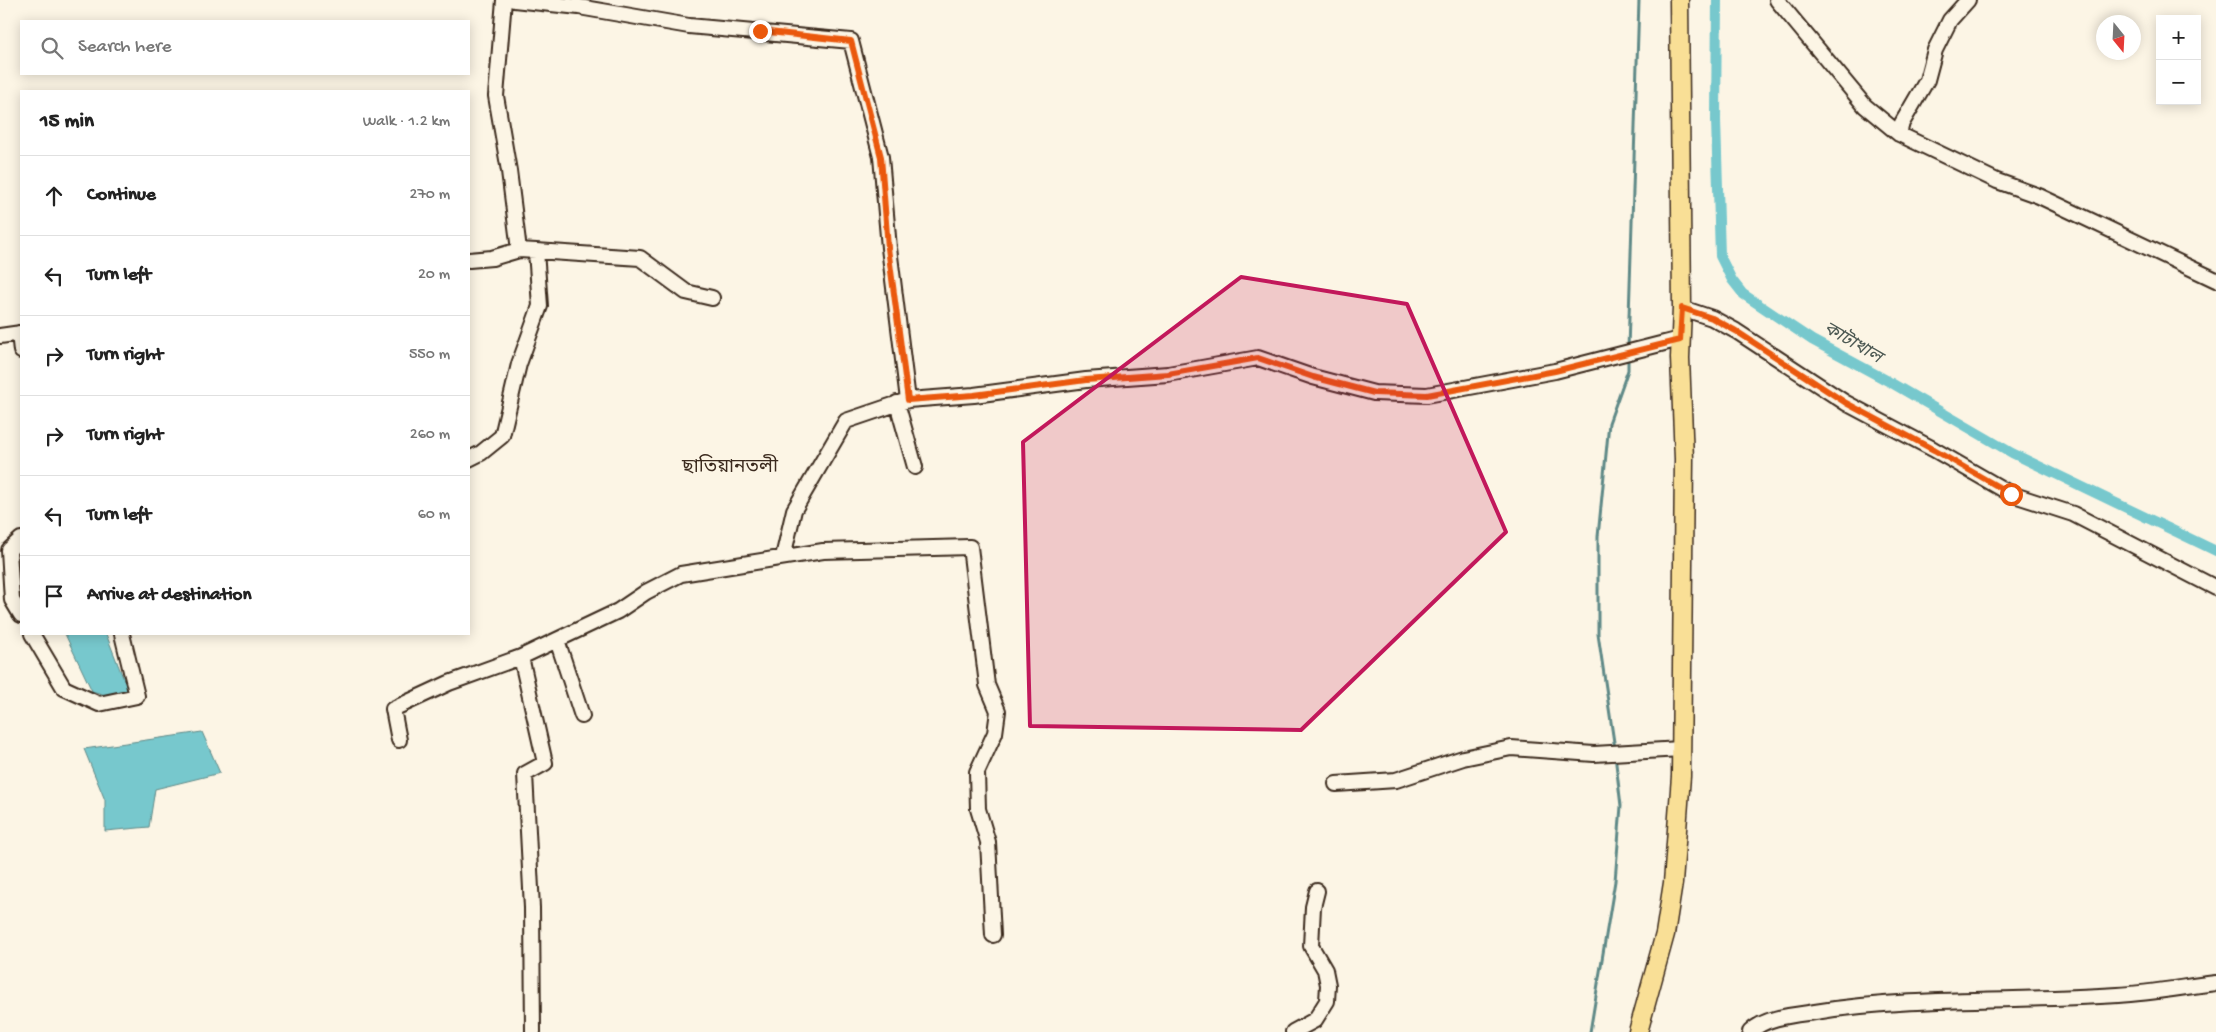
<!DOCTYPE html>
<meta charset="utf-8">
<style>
body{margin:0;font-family:"Gochi Hand","Noto Sans Bengali",sans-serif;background:#f2f2f2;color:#222}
.controls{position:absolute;right:15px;top:15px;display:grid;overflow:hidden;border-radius:0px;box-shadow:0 2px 12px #0003}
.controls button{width:45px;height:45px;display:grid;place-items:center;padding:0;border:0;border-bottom:1px solid #e0e0e0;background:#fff;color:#222;font:25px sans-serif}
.compass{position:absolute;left:2096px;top:15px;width:45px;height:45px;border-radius:50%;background:#fff;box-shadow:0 2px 12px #0003;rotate:162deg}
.stop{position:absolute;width:15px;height:15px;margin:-11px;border:4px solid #ea580c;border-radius:50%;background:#fff}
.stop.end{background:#ea580c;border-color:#fff;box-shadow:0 1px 5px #0008}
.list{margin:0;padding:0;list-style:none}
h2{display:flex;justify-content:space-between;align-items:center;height:65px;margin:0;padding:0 20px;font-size:21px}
h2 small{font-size:16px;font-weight:400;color:#767676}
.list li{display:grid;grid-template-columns:32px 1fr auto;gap:15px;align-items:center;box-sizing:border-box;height:80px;padding:0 20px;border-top:1px solid #e0e0e0}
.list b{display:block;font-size:19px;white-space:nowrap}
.list em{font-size:16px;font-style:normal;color:#767676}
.icon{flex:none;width:28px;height:28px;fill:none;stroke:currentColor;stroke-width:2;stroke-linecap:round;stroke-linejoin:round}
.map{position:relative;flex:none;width:2216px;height:1032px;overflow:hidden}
.search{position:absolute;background:#fff;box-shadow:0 2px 12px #0003;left:20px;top:20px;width:450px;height:55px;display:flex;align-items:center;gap:12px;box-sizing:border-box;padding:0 18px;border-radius:0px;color:#767676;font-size:19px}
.panel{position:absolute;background:#fff;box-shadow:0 2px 12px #0003;left:20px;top:90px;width:450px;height:545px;border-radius:0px}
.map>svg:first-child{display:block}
</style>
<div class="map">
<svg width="2216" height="1032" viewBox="0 0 2216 1032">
<rect width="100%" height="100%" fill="#fcf5e5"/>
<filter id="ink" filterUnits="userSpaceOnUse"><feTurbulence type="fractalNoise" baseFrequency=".02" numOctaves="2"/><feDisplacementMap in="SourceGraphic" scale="10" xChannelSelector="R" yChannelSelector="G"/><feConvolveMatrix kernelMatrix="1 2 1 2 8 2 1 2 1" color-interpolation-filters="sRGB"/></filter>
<g filter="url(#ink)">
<path fill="#77c8cd" stroke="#5f8987" d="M 65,634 L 106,634 L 128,690 L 109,696 L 92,691 Z
M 202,732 L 220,773 L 155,789 L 149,827 L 105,831 L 105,800 L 84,749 Z"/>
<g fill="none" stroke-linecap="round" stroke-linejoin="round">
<path stroke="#5f8987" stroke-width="3" d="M 1628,349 L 1639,0
M 1615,749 L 1598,634 L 1598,537 L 1609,423 L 1628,370 L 1628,356
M 1590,1032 L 1615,881 L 1621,806 L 1615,755"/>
<path stroke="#77c8cd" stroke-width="10" d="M 1717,0 L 1716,120 L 1720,256 L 1732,280 L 1743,294 L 1812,340 L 1888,381 L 2012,453 L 2216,551"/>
<defs>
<path id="minor" d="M 514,0 L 579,7 L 689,26 L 851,41 L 881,157 L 889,248 L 908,400 L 974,395 L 1086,380 L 1168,374 L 1258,358 L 1313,377 L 1374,393 L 1427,395 L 1555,371 L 1680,339
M 1777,0 L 1865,106 L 1899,134 L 1997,181 L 2039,196 L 2216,280
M 1899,134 L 1902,123 L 1927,80 L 1935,50 L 1950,20 L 1968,0
M 536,251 L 640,258 L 686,292 L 712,298
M 469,260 L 492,258 L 519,250 L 509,171 L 496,96 L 504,0
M 1682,308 L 1712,318 L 1736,331 L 1846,403 L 1933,449 L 2011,494 L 2073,514 L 2216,588
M 19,333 L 21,351
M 0,336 L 21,333
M 897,403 L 915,467
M 469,459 L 481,453 L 502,436 L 519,364 L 540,306 L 536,251 L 519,250
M 21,539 L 9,550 L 12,600 L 21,615
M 783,557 L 794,510 L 846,421 L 908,400
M 32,634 L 64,688 L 99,704 L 137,696 L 122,634
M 557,640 L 582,716
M 399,740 L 393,709 L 449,683 L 521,657
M 1336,784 L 1396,780 L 1463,758 L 1511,748 L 1594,754 L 1681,749
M 533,1032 L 532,908 L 525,774 L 545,763 L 521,657 L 618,611 L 646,592 L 681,574 L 823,551 L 970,547 L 987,685 L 998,711 L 995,733 L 977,772 L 978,809 L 988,842 L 993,935
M 1293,1032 L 1315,1020 L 1327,1001 L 1328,985 L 1325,970 L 1311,946 L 1313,907 L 1317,891
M 1750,1032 C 1765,1017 1794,1015 1815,1012 C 1915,996 2016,1002 2118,995 C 2151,993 2183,987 2216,983"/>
<path id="major" d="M 1638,1032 L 1665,934 L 1673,883 L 1681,776 L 1684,459 L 1680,358 L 1682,308 L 1679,0"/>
</defs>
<use href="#minor" stroke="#3b2a1e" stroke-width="18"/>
<use href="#major" stroke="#3b2a1e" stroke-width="21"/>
<use href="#minor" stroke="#fcf5e5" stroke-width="14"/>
<use href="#major" stroke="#f9df96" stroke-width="18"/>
</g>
</g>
<g fill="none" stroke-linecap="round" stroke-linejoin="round" filter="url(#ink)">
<path stroke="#ea580c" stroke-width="6" d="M 760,31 L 851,41 L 881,157 L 888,248 L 908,400 L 974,395 L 1086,380 L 1168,374 L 1258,358 L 1313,377 L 1374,393 L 1427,395 L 1555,371 L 1680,340 L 1682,308 L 1712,318 L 1736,331 L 1846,403 L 1934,450 L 2011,494"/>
</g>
<path fill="#c2185b" fill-opacity="0.2" stroke="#c2185b" stroke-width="4" stroke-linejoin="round" d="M 1241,277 L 1407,304 L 1506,532 L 1301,730 L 1030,726 L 1023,442 Z"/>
<g text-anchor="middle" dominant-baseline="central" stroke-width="4.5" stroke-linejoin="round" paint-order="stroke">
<g font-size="18" font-style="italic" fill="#4d5953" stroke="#fcf5e5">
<text transform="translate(1852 344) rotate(30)">কাটাখাল</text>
</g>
<g font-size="19" fill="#3b2a1e" stroke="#fcf5e5">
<text x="730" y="468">ছাতিয়ানতলী</text>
</g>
</g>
</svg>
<div class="controls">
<button>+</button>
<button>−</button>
</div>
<svg class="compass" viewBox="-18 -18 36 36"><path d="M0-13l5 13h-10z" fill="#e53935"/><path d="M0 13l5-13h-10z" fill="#767676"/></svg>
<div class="stop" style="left:2011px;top:494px"></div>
<div class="stop end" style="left:760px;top:31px"></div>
<div class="search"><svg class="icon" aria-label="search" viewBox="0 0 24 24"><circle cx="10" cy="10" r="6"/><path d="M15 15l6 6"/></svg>Search here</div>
<section class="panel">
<h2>15 min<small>Walk · 1.2 km</small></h2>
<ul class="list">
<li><svg class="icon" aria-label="ahead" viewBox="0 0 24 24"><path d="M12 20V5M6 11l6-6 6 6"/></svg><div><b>Continue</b></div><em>270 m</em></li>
<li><svg class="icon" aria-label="left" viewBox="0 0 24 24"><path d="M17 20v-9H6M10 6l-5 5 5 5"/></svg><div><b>Turn left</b></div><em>20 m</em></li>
<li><svg class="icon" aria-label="right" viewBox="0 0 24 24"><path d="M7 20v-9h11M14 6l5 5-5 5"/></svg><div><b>Turn right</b></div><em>550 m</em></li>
<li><svg class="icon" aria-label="right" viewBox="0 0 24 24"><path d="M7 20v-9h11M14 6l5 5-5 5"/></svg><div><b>Turn right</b></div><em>260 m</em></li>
<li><svg class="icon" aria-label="left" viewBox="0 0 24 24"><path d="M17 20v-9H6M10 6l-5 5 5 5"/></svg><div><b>Turn left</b></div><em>60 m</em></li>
<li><svg class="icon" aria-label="arrive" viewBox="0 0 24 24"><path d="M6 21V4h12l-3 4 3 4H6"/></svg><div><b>Arrive at destination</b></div></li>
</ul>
</section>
</div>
